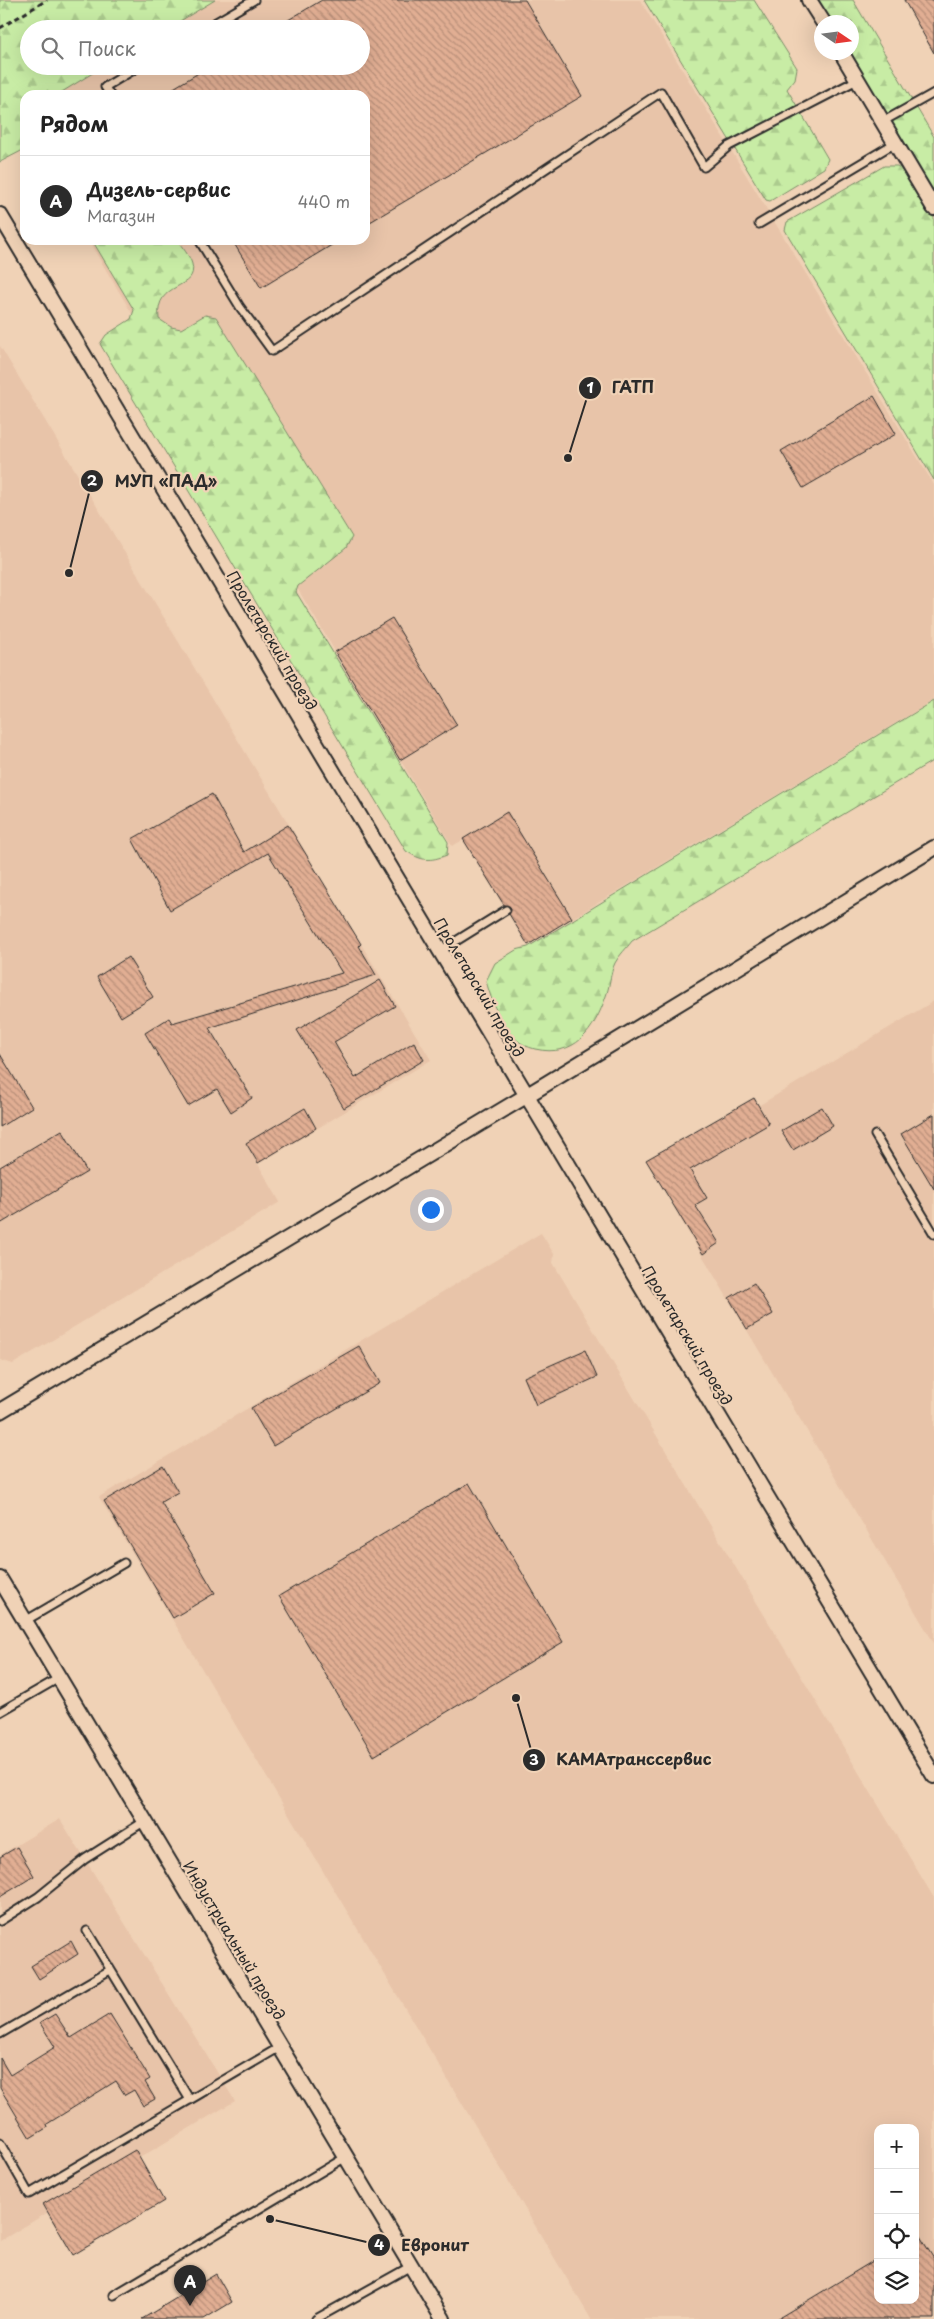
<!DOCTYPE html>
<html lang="ru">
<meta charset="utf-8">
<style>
body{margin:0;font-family:"Playpen Sans",sans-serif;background:#f2f2f2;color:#222}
.controls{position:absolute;right:15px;bottom:15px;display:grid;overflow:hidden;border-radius:10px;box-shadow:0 5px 20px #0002}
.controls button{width:45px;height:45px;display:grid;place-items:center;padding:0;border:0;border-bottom:1px solid #e0e0e0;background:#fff;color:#222;font:25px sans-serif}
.compass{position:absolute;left:814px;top:15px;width:45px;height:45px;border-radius:50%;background:#fff;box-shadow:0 5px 20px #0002;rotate:103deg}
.you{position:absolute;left:430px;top:1209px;width:18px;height:18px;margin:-12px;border:4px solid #fff;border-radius:50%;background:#1a73e8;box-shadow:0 0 0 8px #1a73e833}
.badge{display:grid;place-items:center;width:32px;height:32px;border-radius:50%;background:#2b2b2b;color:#fff;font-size:16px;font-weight:700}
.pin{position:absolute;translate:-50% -41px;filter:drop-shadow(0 1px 2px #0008)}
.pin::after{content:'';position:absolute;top:26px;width:18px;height:15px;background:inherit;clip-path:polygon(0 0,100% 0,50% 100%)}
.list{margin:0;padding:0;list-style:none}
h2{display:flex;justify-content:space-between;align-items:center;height:65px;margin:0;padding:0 20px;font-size:21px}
h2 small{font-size:16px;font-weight:400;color:#767676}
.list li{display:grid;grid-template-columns:32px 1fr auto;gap:15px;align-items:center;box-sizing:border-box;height:90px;padding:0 20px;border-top:1px solid #e0e0e0}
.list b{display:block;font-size:19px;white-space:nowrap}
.list p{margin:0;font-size:16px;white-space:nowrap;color:#767676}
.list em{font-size:16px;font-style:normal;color:#767676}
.icon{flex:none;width:28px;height:28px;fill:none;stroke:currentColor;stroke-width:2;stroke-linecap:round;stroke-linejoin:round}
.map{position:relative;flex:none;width:934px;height:2319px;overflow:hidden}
.search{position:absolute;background:#fff;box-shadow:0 5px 20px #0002;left:20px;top:20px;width:350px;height:55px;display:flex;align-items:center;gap:12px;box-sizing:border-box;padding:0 18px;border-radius:28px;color:#767676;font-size:19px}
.panel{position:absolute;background:#fff;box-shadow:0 5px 20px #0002;left:20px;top:90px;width:350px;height:155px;border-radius:15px}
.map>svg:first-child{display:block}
</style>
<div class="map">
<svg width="934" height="2319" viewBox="0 0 934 2319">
<defs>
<pattern id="forest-firs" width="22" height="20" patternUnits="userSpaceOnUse" patternTransform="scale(1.25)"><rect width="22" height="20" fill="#c8eca5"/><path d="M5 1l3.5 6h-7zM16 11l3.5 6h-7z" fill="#accb8e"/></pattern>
<pattern id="building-back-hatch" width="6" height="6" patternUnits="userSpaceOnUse" patternTransform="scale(1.25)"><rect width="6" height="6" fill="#e1ae93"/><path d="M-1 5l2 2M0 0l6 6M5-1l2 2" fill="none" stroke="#b78e78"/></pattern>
</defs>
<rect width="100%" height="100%" fill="#f0d2b6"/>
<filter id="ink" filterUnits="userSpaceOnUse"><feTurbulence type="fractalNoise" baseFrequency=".02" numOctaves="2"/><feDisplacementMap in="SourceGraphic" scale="10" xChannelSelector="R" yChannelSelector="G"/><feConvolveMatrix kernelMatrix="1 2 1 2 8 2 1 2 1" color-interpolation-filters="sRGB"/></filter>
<g filter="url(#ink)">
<path fill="#e8c4a9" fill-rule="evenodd" d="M 118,0 L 640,0 L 934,485 L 934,700 L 528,945 L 463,840 L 452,846 L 88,240 L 365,240 L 365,95 L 25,95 L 0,71 L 29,66 L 361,66 L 361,29 L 70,29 Z
M 0,346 L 431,1060 L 258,1164 L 280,1202 L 13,1364 L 0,1360 Z
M 934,1001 L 934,1643 L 678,1215 L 707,1198 L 690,1170 L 755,1132 L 749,1121 L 758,1106 Z
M 541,1233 L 554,1254 L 553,1263 L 934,1898 L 934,2319 L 591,2319 L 99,1497 ZM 878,2128 L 915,2128 L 915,2300 L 878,2300 Z
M 60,1819 L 235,2101 L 0,2241 L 0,1855 Z"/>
<path fill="url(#forest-firs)" stroke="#7a8c68" d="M 0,0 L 215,0 L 167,29 L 29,29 L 29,66 L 104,66 L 57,95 L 25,95 L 25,149 L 0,162 Z
M 644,0 L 754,0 L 797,68 L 795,79 L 787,89 L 828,159 L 824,168 L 770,201 L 766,200 Z
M 815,0 L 853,0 L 934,137 L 934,199 L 846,53 L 852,52 L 852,22 L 828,22 Z
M 884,166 L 897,166 L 907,172 L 934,218 L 934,480 L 785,230 L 787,222 Z
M 92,240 L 177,240 C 182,247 190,256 192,264 C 199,291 154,280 159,319 L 171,327 L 181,329 L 205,315 L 216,317 L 352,537 L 346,548 L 298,586 L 296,592 L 448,842 L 447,855 C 429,862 422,861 406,851 L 100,344 L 106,335 L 131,319 L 134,310 Z
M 934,701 L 934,760 L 632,941 C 627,948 619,955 615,963 C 610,973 610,986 606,996 C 594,1031 575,1058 535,1049 C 505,1042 494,1008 486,981 L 495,963 L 516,950 L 528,947 Z"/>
<path fill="url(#building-back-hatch)" stroke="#2b2b2b" d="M 322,0 L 525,0 L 582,96 L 365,225 L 365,95 L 162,95 L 210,66 L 361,66 L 361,29 L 273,29 Z
M 904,0 L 934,0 L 934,53 Z
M 232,240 L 340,240 L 261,288 Z
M 874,396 L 896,434 L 803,488 L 781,451 Z
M 392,618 L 457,725 L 400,760 L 335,652 Z
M 212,794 L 244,852 L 288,825 L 361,944 L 359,946 L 376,975 L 209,1028 L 252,1098 L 231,1112 L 217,1089 L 188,1106 L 145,1033 L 169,1018 L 172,1023 L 342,973 L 268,853 L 170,910 L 132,839 Z
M 507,812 L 572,918 L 528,945 L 509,914 L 510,907 L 504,905 L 463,839 Z
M 128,957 L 153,997 L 121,1017 L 97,977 Z
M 380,980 L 395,1006 L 334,1042 L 355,1078 L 414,1042 L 424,1060 L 344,1108 L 297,1030 Z
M 0,1054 L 32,1107 L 0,1127 Z
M 754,1098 L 769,1124 L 690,1170 L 707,1198 L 695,1205 L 719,1243 L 703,1254 L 646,1160 Z
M 822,1107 L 833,1126 L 793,1150 L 781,1131 Z
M 305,1108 L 316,1128 L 258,1163 L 246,1143 Z
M 934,1114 L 934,1189 L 901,1134 Z
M 62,1130 L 87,1172 L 0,1224 L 0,1167 Z
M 754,1283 L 773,1314 L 747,1329 L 729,1298 Z
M 359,1346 L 380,1383 L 273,1446 L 251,1408 Z
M 585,1350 L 597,1377 L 536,1405 L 524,1377 Z
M 163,1466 L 178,1492 L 161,1502 L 215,1593 L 173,1618 L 104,1501 Z
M 469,1483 L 563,1642 L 374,1756 L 279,1596 Z
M 17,1847 L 34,1876 L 0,1897 L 0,1857 Z
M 71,1941 L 78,1954 L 39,1979 L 31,1966 Z
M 55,2014 L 71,2038 L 110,2014 L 150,2079 L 145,2082 L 155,2099 L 143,2106 L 134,2090 L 125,2095 L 116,2081 L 47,2124 L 48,2127 L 30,2138 L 0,2088 L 0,2058 L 10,2075 L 55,2047 L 40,2023 Z
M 135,2150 L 164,2201 L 73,2255 L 43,2204 Z
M 915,2228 L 934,2259 L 934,2319 L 777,2319 L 878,2258 L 878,2300 L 915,2300 Z
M 216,2274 L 232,2302 L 204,2319 L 142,2319 Z"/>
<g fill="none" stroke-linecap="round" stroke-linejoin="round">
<defs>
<path id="lane" d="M 204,29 L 254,0
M 110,95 L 105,87 L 140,66
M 882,122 L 934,93
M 759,224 L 895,143
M 199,240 L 240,307 L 272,351 L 661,92 L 704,167 L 729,146 L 857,80
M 440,951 L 506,910
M 875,1135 L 934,1234
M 25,1621 L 124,1563
M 0,1712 L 59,1678
M 0,1921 L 38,1897 L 85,1859 L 145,1821
M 87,1931 L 190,2100
M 0,2034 L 110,1970
M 0,2143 L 29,2194 L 280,2047
M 114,2295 L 346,2157
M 316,2319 L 411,2266"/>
<path id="street" d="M 809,0 L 823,22
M 841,52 L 934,208
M 0,215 L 934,1776
M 0,1411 L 526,1096 L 934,848
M 0,1579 L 443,2319"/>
</defs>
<use href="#lane" stroke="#2b2b2b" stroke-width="11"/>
<use href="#street" stroke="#2b2b2b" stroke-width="18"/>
<path stroke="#2b2b2b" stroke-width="3" stroke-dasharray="5 4" stroke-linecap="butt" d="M 0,28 L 47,0"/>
<use href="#lane" stroke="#f0d2b6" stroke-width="7"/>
<use href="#street" stroke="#f0d2b6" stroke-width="14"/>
</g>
</g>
<g text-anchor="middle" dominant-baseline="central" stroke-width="4.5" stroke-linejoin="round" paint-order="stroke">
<g font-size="15" fill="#2b2b2b" stroke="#f0d2b6">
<text transform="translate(273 640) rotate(59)">Пролетарский проезд</text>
<text transform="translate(480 987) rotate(59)">Пролетарский проезд</text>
<text transform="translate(688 1335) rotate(59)">Пролетарский проезд</text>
<text transform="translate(235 1940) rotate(59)">Индустриальный проезд</text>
</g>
</g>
<path fill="none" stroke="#2b2b2b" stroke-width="2" d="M568 458L590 388M69 573L92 481M516 1698L534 1760M270 2219L379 2245"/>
<g fill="#2b2b2b" stroke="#f0d2b6" stroke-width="2">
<circle cx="568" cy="458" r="5"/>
<circle cx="69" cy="573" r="5"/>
<circle cx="516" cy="1698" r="5"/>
<circle cx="270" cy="2219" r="5"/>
<circle cx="590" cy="388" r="12"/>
<circle cx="92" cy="481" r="12"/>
<circle cx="534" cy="1760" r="12"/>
<circle cx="379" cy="2245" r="12"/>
</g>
<g font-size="15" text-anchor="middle" font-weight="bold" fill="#fff">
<text x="590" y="393">1</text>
<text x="92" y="486">2</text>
<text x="534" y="1765">3</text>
<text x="379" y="2250">4</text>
</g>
<g font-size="16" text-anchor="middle" font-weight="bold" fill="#2b2b2b" stroke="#f0d2b6" stroke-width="4.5" stroke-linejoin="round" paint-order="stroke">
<text x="633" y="393">ГАТП</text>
<text x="166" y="487">МУП «ПАД»</text>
<text x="634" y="1765">КАМАтранссервис</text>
<text x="435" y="2251">Евронит</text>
</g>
</svg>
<div class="controls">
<button>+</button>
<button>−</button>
<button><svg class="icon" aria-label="locate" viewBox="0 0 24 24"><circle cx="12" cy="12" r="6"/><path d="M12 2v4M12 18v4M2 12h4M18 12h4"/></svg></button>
<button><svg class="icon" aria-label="layers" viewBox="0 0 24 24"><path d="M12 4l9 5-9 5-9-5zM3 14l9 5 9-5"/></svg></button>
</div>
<svg class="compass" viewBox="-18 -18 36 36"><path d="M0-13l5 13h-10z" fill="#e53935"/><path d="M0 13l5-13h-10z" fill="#767676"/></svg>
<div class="you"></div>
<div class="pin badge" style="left:190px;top:2306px">A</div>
<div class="search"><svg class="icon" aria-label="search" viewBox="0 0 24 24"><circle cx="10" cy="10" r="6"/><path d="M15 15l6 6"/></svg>Поиск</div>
<section class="panel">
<h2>Рядом<small></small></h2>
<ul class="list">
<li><span class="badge">A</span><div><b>Дизель-сервис</b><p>Магазин</p></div><em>440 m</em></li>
</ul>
</section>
</div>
